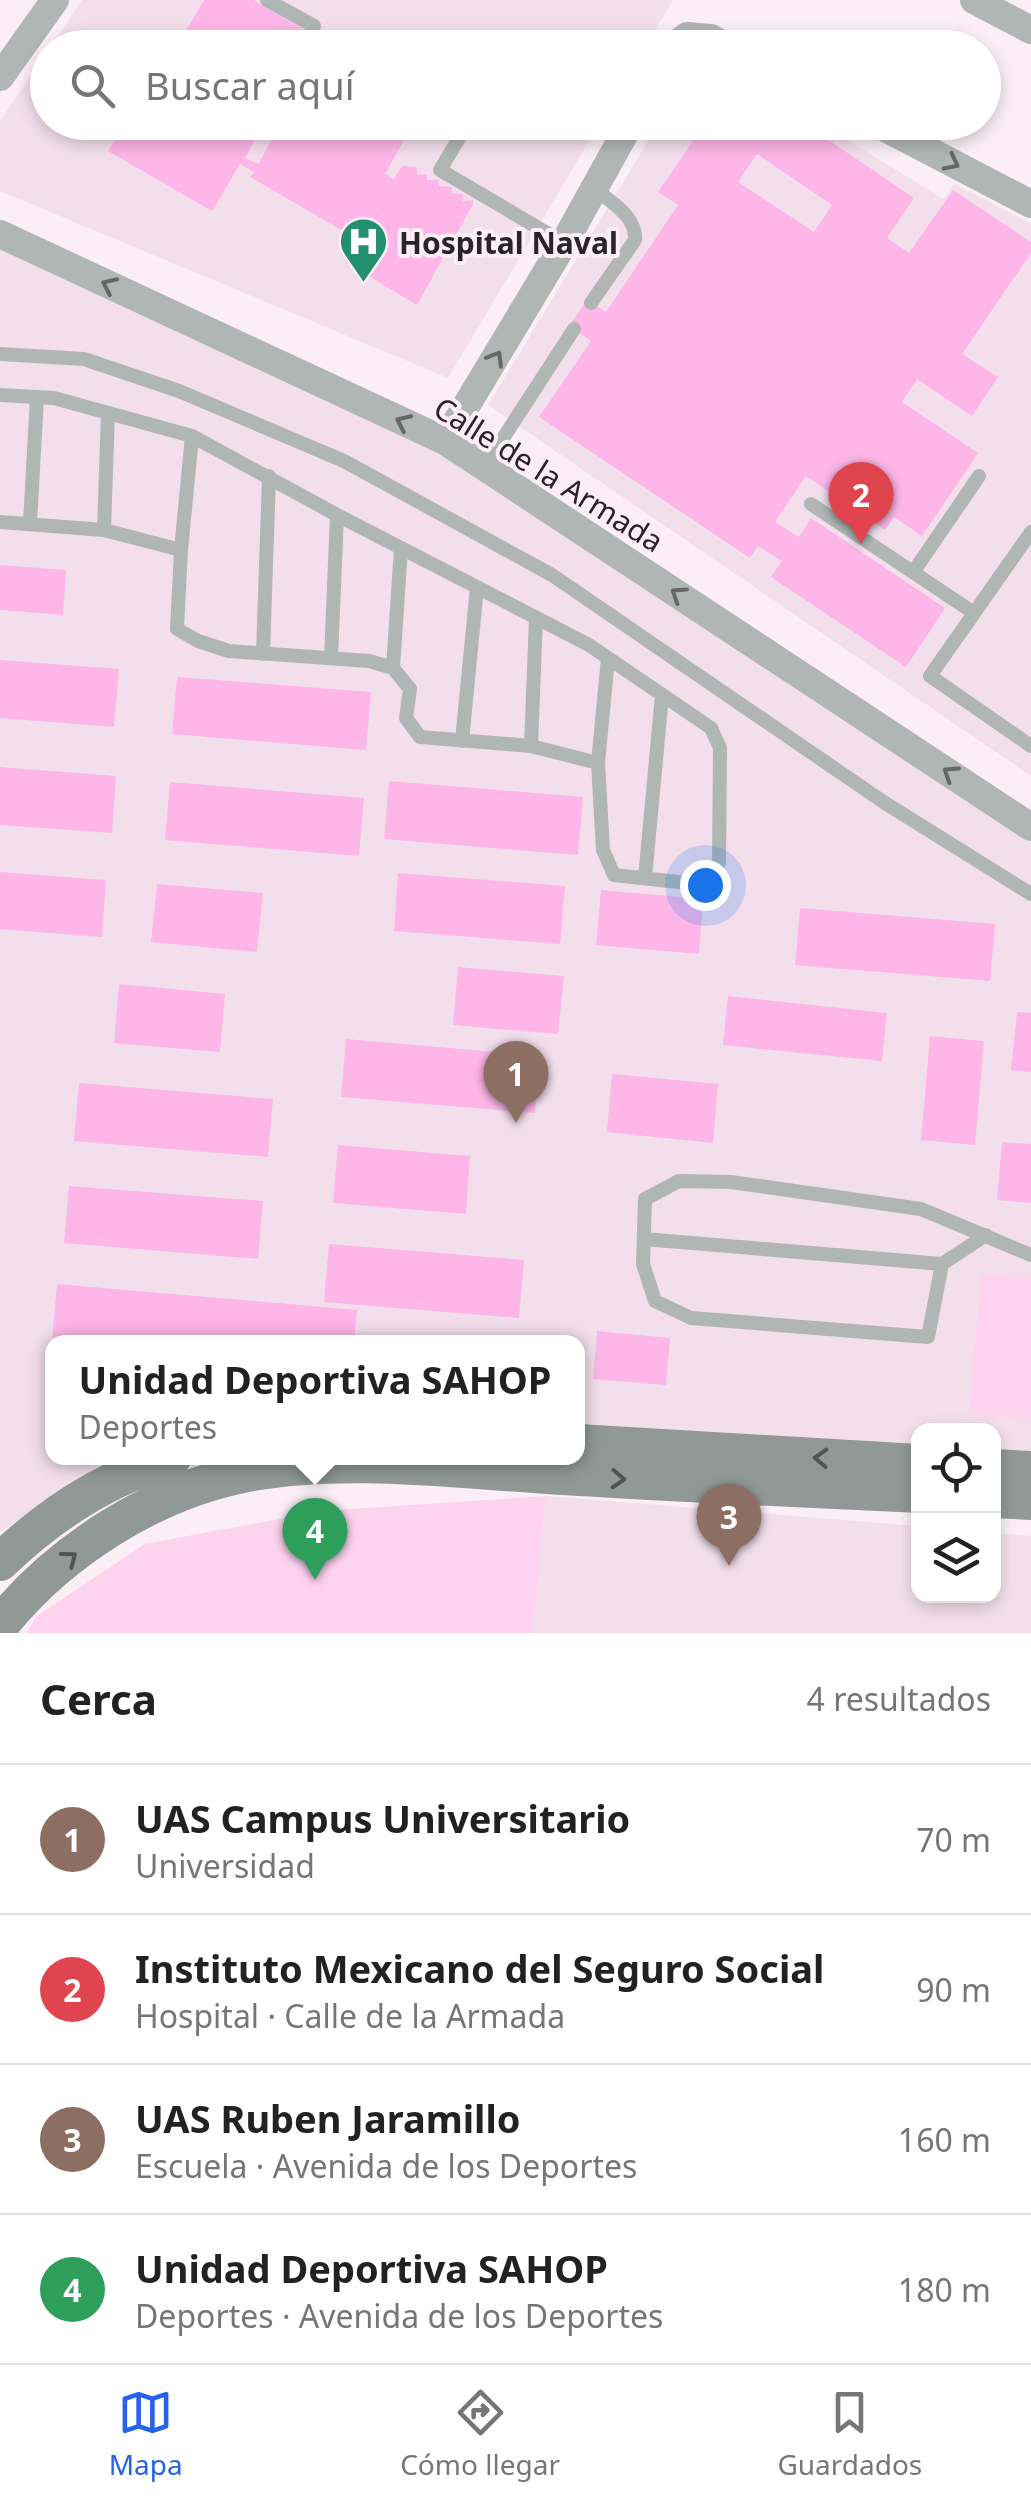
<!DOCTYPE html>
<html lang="es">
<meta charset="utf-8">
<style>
body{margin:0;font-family:"Noto Sans",sans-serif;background:#f2f2f2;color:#222}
.controls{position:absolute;right:30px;bottom:30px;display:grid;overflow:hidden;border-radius:20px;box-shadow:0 5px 15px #0003}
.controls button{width:90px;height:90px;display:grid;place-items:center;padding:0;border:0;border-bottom:2px solid #e0e0e0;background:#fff;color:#222;font:50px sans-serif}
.you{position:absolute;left:705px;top:885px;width:35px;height:35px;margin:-25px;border:8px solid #fff;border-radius:50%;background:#1a73e8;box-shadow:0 0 0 15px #1a73e833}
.badge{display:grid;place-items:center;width:65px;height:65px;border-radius:50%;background:#2563eb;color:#fff;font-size:32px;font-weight:700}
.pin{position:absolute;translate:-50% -82px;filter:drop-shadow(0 2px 5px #0008)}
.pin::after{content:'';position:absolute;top:52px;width:35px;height:30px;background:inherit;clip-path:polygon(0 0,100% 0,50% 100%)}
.popup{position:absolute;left:45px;top:1335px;width:540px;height:130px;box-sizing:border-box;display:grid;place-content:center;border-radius:20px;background:#fff;filter:drop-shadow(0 2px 8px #0005);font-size:32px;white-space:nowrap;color:#767676}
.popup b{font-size:38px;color:#222}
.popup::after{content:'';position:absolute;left:50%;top:100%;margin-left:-20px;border:20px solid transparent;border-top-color:#fff}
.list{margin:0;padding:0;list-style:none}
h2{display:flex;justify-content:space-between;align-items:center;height:130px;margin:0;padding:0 40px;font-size:42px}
h2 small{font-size:32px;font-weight:400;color:#767676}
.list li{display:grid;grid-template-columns:65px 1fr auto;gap:30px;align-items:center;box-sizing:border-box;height:150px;padding:0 40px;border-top:2px solid #e0e0e0}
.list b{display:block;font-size:38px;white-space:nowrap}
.list p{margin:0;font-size:32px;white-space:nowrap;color:#767676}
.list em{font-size:32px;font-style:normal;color:#767676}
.icon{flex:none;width:55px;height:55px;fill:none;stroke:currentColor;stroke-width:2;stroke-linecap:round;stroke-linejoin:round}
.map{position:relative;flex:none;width:1031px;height:1633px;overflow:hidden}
.search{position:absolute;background:#fff;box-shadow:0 5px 15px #0003;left:30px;right:30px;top:30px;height:110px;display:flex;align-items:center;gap:25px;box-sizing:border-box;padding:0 35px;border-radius:55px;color:#767676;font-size:38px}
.sheet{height:730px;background:#fff}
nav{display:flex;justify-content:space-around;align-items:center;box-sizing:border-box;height:140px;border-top:2px solid #e0e0e0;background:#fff;font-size:28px;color:#767676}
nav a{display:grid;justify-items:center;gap:5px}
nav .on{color:#2563eb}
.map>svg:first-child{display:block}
</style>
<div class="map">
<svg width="1031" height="1633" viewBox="0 0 1031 1633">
<rect width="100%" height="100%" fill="#fbeef6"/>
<path fill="#f3dfec" d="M 82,0 L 673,0 L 645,47 L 50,48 Z
M 47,51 L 48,122 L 600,123 L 448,378 L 0,191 L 0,121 Z
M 659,123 L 820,123 L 943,199 L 954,184 L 1031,223 L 1031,776 L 488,405 Z
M 0,245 L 446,452 L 1031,840 L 1031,1457 L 994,1454 L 994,1430 L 918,1430 L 918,1449 L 578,1424 L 578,1342 L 52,1342 L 52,1458 L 110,1458 L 0,1532 Z
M 546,1496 L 918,1526 L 918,1596 L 994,1596 L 994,1533 L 1031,1536 L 1031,1633 L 533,1633 Z"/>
<path fill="#fed3f0" d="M 981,1274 L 1031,1278 L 1031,1419 L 969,1414 Z
M 546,1496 L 533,1633 L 26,1633 L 37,1616 L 145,1544 L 322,1511 Z"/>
<path fill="#fdb6e7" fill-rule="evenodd" d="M 204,0 L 253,0 L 313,35 L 308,45 L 313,48 L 207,48 L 184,34 Z
M 338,31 L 367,48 L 330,48 Z
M 126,122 L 264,122 L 245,158 L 258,164 L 280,126 L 273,122 L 414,122 L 385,174 L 394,179 L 402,166 L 417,167 L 417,175 L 427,174 L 427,180 L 438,180 L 439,186 L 452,187 L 452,193 L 463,194 L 462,201 L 473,200 L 473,204 L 417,305 L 345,262 L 357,239 L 250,177 L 254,172 L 240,164 L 212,211 L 108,151 Z
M 706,122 L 802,122 L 914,198 L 887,238 L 909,253 L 953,190 L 1031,242 L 1031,253 L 962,354 L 998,377 L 972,416 L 917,379 L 902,402 L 978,453 L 922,536 L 894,517 L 885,530 L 806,476 L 775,522 L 799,537 L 811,518 L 945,608 L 906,667 L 771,577 L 782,561 L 758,546 L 750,558 L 539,417 L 591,341 L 569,326 L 587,300 L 606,312 L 678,205 L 658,192 ZM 757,154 L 832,205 L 814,232 L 738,182 Z
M 0,565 L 66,570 L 63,615 L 0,610 Z
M 0,660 L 119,669 L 114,727 L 0,718 Z
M 177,677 L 371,692 L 366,750 L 172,734 Z
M 0,767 L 116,776 L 112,833 L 0,825 Z
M 389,781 L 583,797 L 578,855 L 384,839 Z
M 170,782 L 364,798 L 359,856 L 165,840 Z
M 0,872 L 106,880 L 102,937 L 0,929 Z
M 398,873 L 565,886 L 560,944 L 394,931 Z
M 157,884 L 263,893 L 257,952 L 151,942 Z
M 601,890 L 703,899 L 699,954 L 596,945 Z
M 800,908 L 995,924 L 990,981 L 795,965 Z
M 458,967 L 564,976 L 558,1034 L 453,1025 Z
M 119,984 L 225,994 L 220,1052 L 114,1043 Z
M 728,996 L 887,1013 L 882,1061 L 723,1045 Z
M 1017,1012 L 1031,1013 L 1031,1072 L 1011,1070 Z
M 930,1036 L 984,1041 L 975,1145 L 921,1140 Z
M 346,1039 L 540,1056 L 535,1113 L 341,1097 Z
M 612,1074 L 718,1084 L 713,1143 L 607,1132 Z
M 79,1083 L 273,1099 L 268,1157 L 74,1141 Z
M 1002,1142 L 1031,1144 L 1031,1203 L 997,1200 Z
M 338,1145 L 470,1156 L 466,1214 L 333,1203 Z
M 69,1186 L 263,1201 L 258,1259 L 64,1243 Z
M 329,1244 L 524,1260 L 519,1318 L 324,1302 Z
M 57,1284 L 357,1310 L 354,1342 L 52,1341 Z
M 597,1331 L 670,1338 L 666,1385 L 593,1379 Z"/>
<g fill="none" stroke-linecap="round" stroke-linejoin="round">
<path stroke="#b0b6b4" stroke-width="14" d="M 267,0 L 314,26
M 512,122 L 467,125 L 440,170 L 564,243
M 591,303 L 635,240 C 637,216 610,202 593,187
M 0,354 L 84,359 L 179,391 L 344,461 L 552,575 L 885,803 L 1031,894
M 0,395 L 54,398 L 192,436 L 337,515 L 589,645 L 711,728 L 720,748 L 719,863 L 696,884 L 614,875 L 603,850 L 598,763 L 531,746 L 420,737 L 406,718 L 410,689 L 393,668 L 369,661 L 229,651 L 198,641 L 177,629 L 181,550 L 104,530 L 0,522
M 485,466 L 574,329
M 811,504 L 974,613
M 30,523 L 37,397
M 104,530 L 108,413
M 1031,532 L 930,676 L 1031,746
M 181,550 L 192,436
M 914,571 L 979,476
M 263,654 L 269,476
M 331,658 L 337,515
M 393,668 L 401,548
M 462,741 L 477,587
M 531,746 L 536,618
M 598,763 L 608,658
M 645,878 L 662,695
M 986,1235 L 942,1264 L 928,1337 L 691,1318 L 655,1301 L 643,1264 L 645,1199 L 679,1181 L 731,1182 L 921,1209 L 1031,1255
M 644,1239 L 942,1264"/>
<path stroke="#b0b6b4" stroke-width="28" d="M 974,0 L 1031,30
M 672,48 L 687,36 L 711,38 L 729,48
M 0,77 L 55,0
M 874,122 L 1031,204
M 0,234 L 445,441 L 1031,827
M 445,441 L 564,243 L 631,122"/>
<path stroke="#909995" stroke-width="38" d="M 578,1443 L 918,1463
M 994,1468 L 1031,1470
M 994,1499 L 1031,1501
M 0,1562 C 48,1516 107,1477 172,1458
M 0,1625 C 59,1551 153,1491 247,1473 C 344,1455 450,1469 548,1475 C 672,1483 795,1488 918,1494"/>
</g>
<defs><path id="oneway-chevron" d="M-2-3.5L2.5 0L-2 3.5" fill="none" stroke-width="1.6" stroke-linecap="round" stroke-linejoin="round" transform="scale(2.5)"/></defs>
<g stroke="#666667">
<use href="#oneway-chevron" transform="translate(952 163) rotate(27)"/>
<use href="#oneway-chevron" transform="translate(109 285) rotate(-155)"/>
<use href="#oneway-chevron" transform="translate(496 358) rotate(-59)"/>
<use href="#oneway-chevron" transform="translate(403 422) rotate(-155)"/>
<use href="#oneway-chevron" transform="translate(678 594) rotate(-147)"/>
<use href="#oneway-chevron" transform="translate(950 773) rotate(-147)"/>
</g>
<g stroke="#525354">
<use href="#oneway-chevron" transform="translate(821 1458) rotate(-177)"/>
<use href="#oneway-chevron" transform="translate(618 1479) rotate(3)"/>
<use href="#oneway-chevron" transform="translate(70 1558) rotate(-37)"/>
</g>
<defs>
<symbol id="hospital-pin" viewBox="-11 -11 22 30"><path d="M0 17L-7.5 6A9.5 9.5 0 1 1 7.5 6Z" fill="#228f6e" stroke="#fbeef6"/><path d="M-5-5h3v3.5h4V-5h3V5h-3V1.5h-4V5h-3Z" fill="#fff"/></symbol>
</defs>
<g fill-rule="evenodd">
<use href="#hospital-pin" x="336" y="214" width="55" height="75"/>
</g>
<g text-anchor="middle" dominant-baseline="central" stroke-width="8" stroke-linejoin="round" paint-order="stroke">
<g font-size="30" font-weight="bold" fill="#292428" stroke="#fbeef6" text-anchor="start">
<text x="399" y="242">Hospital Naval</text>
</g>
<g font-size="30" fill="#292428" stroke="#fbeef6">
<text transform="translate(549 474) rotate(32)">Calle de la Armada</text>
</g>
</g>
</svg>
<div class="controls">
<button><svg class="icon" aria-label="locate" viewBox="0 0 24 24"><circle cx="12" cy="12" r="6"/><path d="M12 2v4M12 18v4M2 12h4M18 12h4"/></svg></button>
<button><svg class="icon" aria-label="layers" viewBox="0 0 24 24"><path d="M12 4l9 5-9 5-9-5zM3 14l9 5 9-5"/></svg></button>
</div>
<div class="you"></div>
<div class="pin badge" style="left:516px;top:1123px;background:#8d6e63">1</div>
<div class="pin badge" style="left:861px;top:544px;background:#e0444e">2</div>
<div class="pin badge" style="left:729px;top:1566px;background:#8d6e63">3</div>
<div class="pin badge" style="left:315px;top:1580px;background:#2e9e5b">4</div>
<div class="popup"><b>Unidad Deportiva SAHOP</b>Deportes</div>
<div class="search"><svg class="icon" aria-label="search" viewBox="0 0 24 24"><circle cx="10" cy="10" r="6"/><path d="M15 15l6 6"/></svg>Buscar aquí</div>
</div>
<section class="sheet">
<h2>Cerca<small>4 resultados</small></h2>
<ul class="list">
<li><span class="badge" style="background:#8d6e63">1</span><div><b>UAS Campus Universitario</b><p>Universidad</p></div><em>70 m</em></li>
<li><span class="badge" style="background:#e0444e">2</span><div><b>Instituto Mexicano del Seguro Social</b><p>Hospital · Calle de la Armada</p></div><em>90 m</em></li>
<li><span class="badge" style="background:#8d6e63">3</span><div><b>UAS Ruben Jaramillo</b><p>Escuela · Avenida de los Deportes</p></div><em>160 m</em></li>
<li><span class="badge" style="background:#2e9e5b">4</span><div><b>Unidad Deportiva SAHOP</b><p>Deportes · Avenida de los Deportes</p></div><em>180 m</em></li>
</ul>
</section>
<nav>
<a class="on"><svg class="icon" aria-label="map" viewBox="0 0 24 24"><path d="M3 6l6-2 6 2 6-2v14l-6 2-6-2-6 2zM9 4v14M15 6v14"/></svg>Mapa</a>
<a><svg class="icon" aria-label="directions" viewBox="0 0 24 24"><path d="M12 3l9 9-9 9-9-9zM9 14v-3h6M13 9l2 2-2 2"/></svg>Cómo llegar</a>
<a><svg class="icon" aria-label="saved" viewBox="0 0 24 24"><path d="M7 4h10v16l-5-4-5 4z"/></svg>Guardados</a>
</nav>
